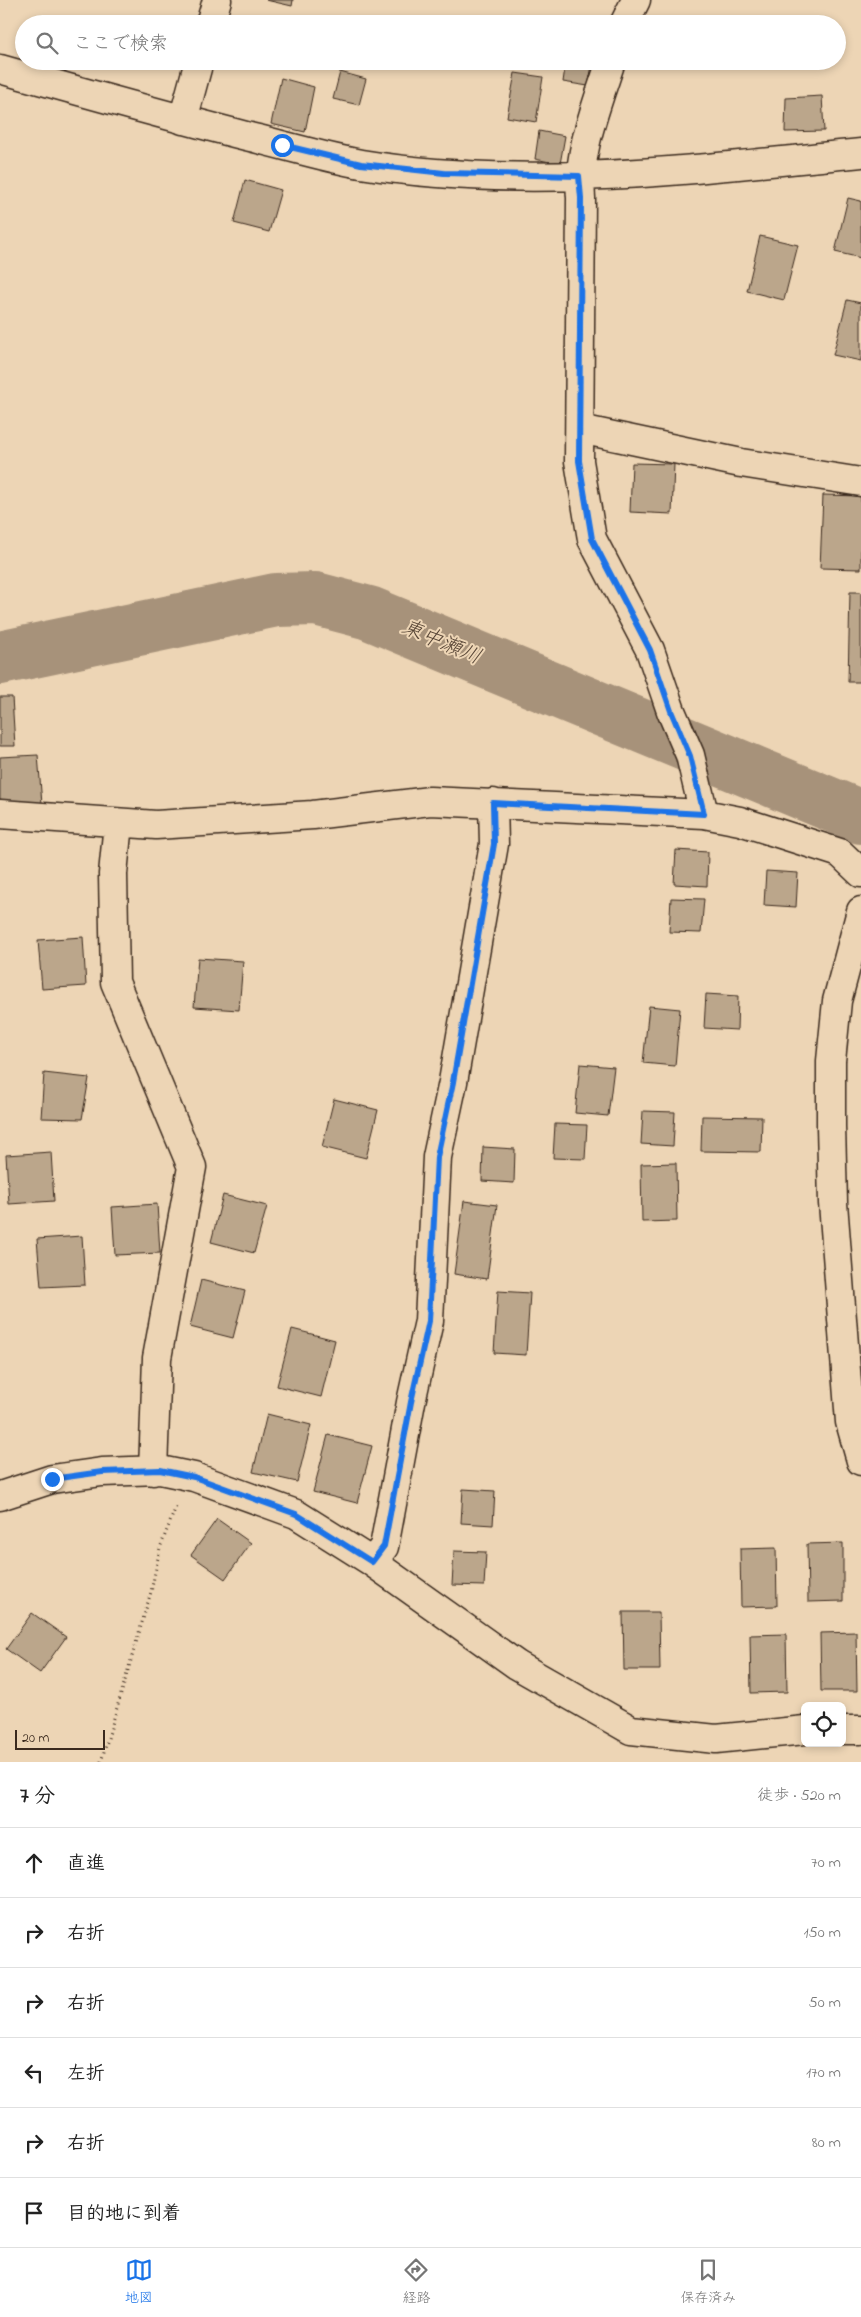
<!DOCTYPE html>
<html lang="ja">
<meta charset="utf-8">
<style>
body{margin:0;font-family:"Indie Flower","Klee One",sans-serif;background:#f2f2f2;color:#222}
.controls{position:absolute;right:15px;bottom:15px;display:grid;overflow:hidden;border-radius:8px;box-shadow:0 2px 8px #0003}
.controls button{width:45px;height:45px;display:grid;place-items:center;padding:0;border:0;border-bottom:1px solid #e0e0e0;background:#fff;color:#222;font:25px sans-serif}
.scale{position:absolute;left:15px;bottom:12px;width:90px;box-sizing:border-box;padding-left:5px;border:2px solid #3b2a1e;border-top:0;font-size:14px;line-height:18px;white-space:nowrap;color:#3b2a1e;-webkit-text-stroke:4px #edd5b5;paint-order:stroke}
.stop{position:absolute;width:15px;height:15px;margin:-11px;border:4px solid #1a73e8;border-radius:50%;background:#fff}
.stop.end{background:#1a73e8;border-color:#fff;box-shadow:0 1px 5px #0008}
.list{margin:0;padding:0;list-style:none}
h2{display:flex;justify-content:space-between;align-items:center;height:65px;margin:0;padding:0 20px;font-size:21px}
h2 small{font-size:16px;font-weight:400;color:#767676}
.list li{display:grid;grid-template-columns:32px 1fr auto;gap:15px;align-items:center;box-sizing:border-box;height:70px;padding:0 20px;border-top:1px solid #e0e0e0}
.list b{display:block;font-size:19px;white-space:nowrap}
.list em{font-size:16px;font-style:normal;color:#767676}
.icon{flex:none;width:28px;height:28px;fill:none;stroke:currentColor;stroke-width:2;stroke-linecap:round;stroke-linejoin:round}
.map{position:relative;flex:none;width:861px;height:1762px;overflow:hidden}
.search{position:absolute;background:#fff;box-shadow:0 2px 8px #0003;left:15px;right:15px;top:15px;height:55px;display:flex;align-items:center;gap:12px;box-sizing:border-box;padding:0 18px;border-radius:28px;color:#767676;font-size:19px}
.sheet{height:485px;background:#fff}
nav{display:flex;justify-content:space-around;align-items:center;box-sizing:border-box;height:70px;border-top:1px solid #e0e0e0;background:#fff;font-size:14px;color:#767676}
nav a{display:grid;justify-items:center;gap:2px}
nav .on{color:#1a73e8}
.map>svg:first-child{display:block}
</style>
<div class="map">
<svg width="861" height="1762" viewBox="0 0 861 1762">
<rect width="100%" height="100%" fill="#edd5b5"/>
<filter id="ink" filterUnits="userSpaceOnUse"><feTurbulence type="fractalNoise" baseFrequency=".02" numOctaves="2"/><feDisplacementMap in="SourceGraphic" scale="10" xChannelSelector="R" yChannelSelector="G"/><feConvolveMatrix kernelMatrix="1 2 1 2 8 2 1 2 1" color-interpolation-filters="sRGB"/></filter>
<g filter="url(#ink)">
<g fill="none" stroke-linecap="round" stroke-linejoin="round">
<path stroke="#a7927a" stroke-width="54" d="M 0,658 L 276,600 L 316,599 L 369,613 L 861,817"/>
</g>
<path fill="#bba68b" stroke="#3b2a1e" d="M 266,0 L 293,0 L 292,6 Z
M 347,61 L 374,61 L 373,66 Z
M 566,61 L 593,61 L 588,86 L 563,82 Z
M 340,72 L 366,79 L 359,105 L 333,99 Z
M 515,73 L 543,77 L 536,122 L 507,117 Z
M 281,78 L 314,87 L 305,132 L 271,124 Z
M 822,96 L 824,131 L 785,132 L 786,98 Z
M 539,131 L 565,136 L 560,164 L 535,159 Z
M 245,180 L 281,190 L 269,232 L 234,223 Z
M 848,198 L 861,201 L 861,258 L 835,252 Z
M 760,236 L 798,245 L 784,300 L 747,291 Z
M 847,300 L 861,303 L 861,361 L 833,355 Z
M 632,463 L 674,464 L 672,514 L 630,512 Z
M 823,495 L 861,496 L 861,569 L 820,568 Z
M 850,592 L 861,592 L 861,682 L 848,682 Z
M 0,697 L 12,697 L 15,746 L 0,746 Z
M 38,755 L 42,804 L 0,806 L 0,757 Z
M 676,850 L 708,852 L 707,886 L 674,884 Z
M 766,871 L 798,873 L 796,907 L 764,905 Z
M 671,898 L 704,899 L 701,933 L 669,932 Z
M 83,937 L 86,986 L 42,989 L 38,940 Z
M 198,958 L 243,961 L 239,1010 L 194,1007 Z
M 706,994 L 738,996 L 737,1030 L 704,1028 Z
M 649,1006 L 680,1009 L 675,1066 L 643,1063 Z
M 580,1064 L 614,1067 L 608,1116 L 575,1113 Z
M 44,1073 L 89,1078 L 82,1119 L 41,1118 Z
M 334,1099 L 378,1110 L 366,1158 L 322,1147 Z
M 643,1111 L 675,1112 L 673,1146 L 641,1144 Z
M 702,1116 L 762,1117 L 761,1152 L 701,1151 Z
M 555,1124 L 587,1125 L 585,1159 L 553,1158 Z
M 483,1147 L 515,1149 L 514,1183 L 482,1181 Z
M 51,1152 L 54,1201 L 9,1204 L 6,1155 Z
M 676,1163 L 677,1221 L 642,1222 L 641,1164 Z
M 223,1195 L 267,1206 L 254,1253 L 211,1242 Z
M 464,1201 L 497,1205 L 487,1279 L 454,1274 Z
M 157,1204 L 160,1253 L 115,1255 L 112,1207 Z
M 82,1236 L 85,1285 L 41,1287 L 37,1239 Z
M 201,1280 L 245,1291 L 233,1338 L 190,1327 Z
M 498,1291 L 530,1293 L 526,1355 L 494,1353 Z
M 292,1329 L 335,1340 L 321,1397 L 277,1386 Z
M 267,1414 L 311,1425 L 297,1482 L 253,1472 Z
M 328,1435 L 372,1446 L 357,1503 L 313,1492 Z
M 463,1489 L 495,1491 L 493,1525 L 461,1523 Z
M 217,1519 L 251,1543 L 225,1579 L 191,1555 Z
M 843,1543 L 843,1601 L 808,1602 L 807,1544 Z
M 776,1548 L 777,1606 L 741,1607 L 740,1549 Z
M 454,1551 L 486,1552 L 484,1586 L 452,1585 Z
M 623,1612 L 659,1612 L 660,1670 L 624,1670 Z
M 32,1613 L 66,1637 L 40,1673 L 6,1649 Z
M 856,1632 L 857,1691 L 821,1691 L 820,1633 Z
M 786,1634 L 787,1692 L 751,1693 L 750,1635 Z"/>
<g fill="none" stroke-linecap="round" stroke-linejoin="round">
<defs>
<path id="minor" d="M 210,24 L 217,0
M 624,24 L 636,0
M 611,61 C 597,105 577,152 581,198 L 579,461 L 592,539 L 650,650 L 671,711 L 690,755 L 704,814
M 0,69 C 82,92 164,115 246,136 C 284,145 323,157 361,164 C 527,191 696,169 861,153
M 183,120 L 199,61
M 580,429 L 741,463 L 861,482
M 0,814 L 156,825 L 313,815 L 430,801 L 704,814 L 740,821 L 840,853 L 861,873
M 118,823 L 113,874 L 115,982 L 192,1167 L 157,1358 L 153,1471
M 861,911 L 837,1001 L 831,1061 L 831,1126 L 833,1203 L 850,1422 L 861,1461
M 0,1496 L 52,1479 L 102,1472 L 160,1470 L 194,1477 L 296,1514 L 372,1562 L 517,1665 L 631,1730 L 716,1739 L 805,1730
M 372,1562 L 384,1547 L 411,1402 L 429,1321 L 437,1157 L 453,1082 L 494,844 L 493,803
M 842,1730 L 861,1730"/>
</defs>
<use href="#minor" stroke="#3b2a1e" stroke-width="31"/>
<path stroke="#3b2a1e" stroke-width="3" stroke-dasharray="1 4" stroke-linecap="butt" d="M 101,1762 L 151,1592 L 160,1548 L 177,1504"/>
<use href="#minor" stroke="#edd5b5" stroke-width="28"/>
</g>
</g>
<g fill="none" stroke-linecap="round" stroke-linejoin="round" filter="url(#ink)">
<path stroke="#1a73e8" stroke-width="6" d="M 52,1479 L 102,1472 L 160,1470 L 194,1477 L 296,1514 L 372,1562 L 384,1546 L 411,1402 L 429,1321 L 437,1157 L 453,1082 L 494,844 L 493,803 L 704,814 L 690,756 L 671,711 L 650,650 L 592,539 L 579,461 L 581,198 L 579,176 L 444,173 L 361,164 L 282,145"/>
</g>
<g text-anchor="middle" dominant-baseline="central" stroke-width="4" stroke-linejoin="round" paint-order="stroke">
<g font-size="21" font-style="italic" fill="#564435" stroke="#edd5b5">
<text transform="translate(441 643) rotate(23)">東中瀬川</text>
</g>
</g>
</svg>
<div class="controls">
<button><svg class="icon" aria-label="locate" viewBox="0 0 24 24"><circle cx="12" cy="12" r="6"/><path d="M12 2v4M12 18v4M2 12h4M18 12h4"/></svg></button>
</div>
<div class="scale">20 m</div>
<div class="stop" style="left:282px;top:145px"></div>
<div class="stop end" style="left:52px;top:1479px"></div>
<div class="search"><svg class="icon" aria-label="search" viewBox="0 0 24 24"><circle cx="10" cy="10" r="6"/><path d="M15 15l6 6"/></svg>ここで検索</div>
</div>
<section class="sheet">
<h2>7 分<small>徒歩 · 520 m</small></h2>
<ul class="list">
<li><svg class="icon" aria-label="ahead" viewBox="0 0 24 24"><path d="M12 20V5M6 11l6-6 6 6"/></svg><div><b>直進</b></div><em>70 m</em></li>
<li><svg class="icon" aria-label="right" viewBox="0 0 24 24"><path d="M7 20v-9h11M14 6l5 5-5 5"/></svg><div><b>右折</b></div><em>150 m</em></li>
<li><svg class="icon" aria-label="right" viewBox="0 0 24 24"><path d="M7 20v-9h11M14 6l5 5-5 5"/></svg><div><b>右折</b></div><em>50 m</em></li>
<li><svg class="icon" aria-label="left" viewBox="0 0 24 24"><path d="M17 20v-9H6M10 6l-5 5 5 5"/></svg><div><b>左折</b></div><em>170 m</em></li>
<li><svg class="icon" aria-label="right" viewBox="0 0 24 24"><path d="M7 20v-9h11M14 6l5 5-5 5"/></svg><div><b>右折</b></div><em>80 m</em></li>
<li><svg class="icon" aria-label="arrive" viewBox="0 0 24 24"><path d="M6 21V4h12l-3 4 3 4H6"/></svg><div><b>目的地に到着</b></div></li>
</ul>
</section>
<nav>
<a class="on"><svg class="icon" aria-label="map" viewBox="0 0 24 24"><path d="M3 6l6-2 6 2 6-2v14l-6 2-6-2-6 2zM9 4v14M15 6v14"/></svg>地図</a>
<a><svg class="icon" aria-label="directions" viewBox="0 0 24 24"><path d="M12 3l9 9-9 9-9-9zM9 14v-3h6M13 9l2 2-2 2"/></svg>経路</a>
<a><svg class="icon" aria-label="saved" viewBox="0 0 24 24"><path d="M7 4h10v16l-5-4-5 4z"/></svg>保存済み</a>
</nav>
